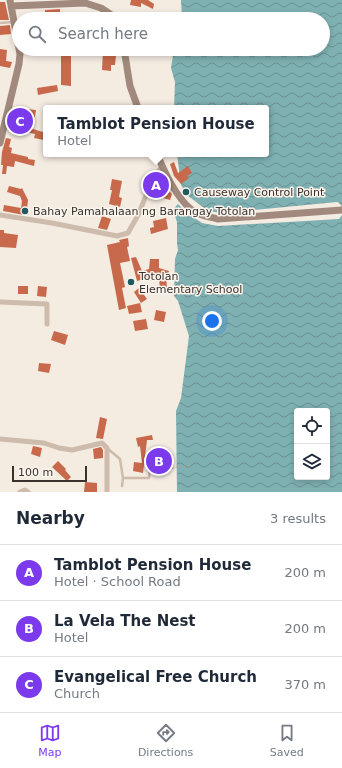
<!DOCTYPE html>
<meta charset="utf-8">
<style>
body{margin:0;font-family:"DejaVu Sans",sans-serif;background:#f2f2f3;color:#1f2937}
.controls{position:absolute;right:12px;bottom:12px;display:grid;overflow:hidden;border-radius:4px;box-shadow:0 2px 6px #0003}
.controls button{width:36px;height:36px;display:grid;place-items:center;padding:0;border:0;border-bottom:1px solid #e0e1e3;background:#fff;color:#1f2937;font:20px sans-serif}
.scale{position:absolute;left:12px;bottom:10px;width:75px;box-sizing:border-box;padding-left:4px;border:2px solid #3b302b;border-top:0;font-size:11px;line-height:14px;white-space:nowrap;color:#3b302b;-webkit-text-stroke:3px #fbf5ee;paint-order:stroke}
.you{position:absolute;left:212px;top:321px;width:14px;height:14px;margin:-10px;border:3px solid #fff;border-radius:50%;background:#1a73e8;box-shadow:0 0 0 6px #1a73e833}
.badge{display:grid;place-items:center;width:26px;height:26px;border-radius:50%;background:#7c3aed;color:#fff;font-size:13px;font-weight:700}
.pin{position:absolute;translate:-50% -50%;border:2px solid #fff;box-shadow:0 1px 4px #0006}
.popup{position:absolute;left:43px;top:105px;width:226px;height:52px;box-sizing:border-box;display:grid;place-content:center;border-radius:4px;background:#fff;filter:drop-shadow(0 1px 3px #0005);font-size:13px;white-space:nowrap;color:#747a83}
.popup b{font-size:15px;color:#1f2937}
.popup::after{content:'';position:absolute;left:50%;top:100%;margin-left:-8px;border:8px solid transparent;border-top-color:#fff}
.list{margin:0;padding:0;list-style:none}
h2{display:flex;justify-content:space-between;align-items:center;height:52px;margin:0;padding:0 16px;font-size:17px}
h2 small{font-size:13px;font-weight:400;color:#747a83}
.list li{display:grid;grid-template-columns:26px 1fr auto;gap:12px;align-items:center;box-sizing:border-box;height:56px;padding:0 16px;border-top:1px solid #e0e1e3}
.list b{display:block;font-size:15px;white-space:nowrap}
.list p{margin:0;font-size:13px;white-space:nowrap;color:#747a83}
.list em{font-size:13px;font-style:normal;color:#747a83}
.icon{flex:none;width:22px;height:22px;fill:none;stroke:currentColor;stroke-width:2;stroke-linecap:round;stroke-linejoin:round}
.map{position:relative;flex:none;width:342px;height:492px;overflow:hidden}
.search{position:absolute;background:#fff;box-shadow:0 2px 6px #0003;left:12px;right:12px;top:12px;height:44px;display:flex;align-items:center;gap:10px;box-sizing:border-box;padding:0 14px;border-radius:22px;color:#747a83;font-size:15px}
.sheet{height:220px;background:#fff}
nav{display:flex;justify-content:space-around;align-items:center;box-sizing:border-box;height:56px;border-top:1px solid #e0e1e3;background:#fff;font-size:11px;color:#747a83}
nav a{display:grid;justify-items:center;gap:2px}
nav .on{color:#7c3aed}
.map>svg:first-child{display:block}
</style>
<div class="map">
<svg width="342" height="492" viewBox="0 0 342 492">
<defs>
<pattern id="water-waves" width="16" height="10" patternUnits="userSpaceOnUse"><rect width="16" height="10" fill="#7fb0b2"/><path d="M0 5q4-4 8 0t8 0" fill="none" stroke="#699091"/></pattern>
</defs>
<rect width="100%" height="100%" fill="#f4ebe1"/>
<path fill="url(#water-waves)" fill-rule="evenodd" d="M 181,0 L 342,0 L 342,212 C 342,208 342,204 337,202 L 222,213 L 208,211 L 187,195 L 181,185 L 177,154 L 266,154 L 266,108 L 174,108 L 175,82 L 171,68 L 174,49 L 323,49 L 323,19 L 182,19 Z
M 178,204 L 186,212 L 202,223 L 218,226 L 339,219 L 342,215 L 342,492 L 177,492 L 176,411 L 181,398 L 189,336 L 178,301 L 174,296 L 175,259 L 178,250 L 177,243 L 177,222 L 175,216 L 169,214 ZM 297,411 L 327,411 L 327,477 L 297,477 Z"/>
<path fill="#c8694b" d="M 131,0 L 148,0 L 154,4 L 153,9 L 141,3 L 141,7 L 130,5 Z
M 0,2 L 5,2 L 9,20 L 0,20 Z
M 60,9 L 60,14 L 51,14 L 51,19 L 45,19 L 45,10 Z
M 10,25 L 11,34 L 0,35 L 0,26 Z
M 0,49 L 7,50 L 6,61 L 12,62 L 10,68 L 0,66 Z
M 61,49 L 71,49 L 71,86 L 61,85 Z
M 103,51 L 112,52 L 112,56 L 116,56 L 115,65 L 111,65 L 111,71 L 102,70 Z
M 57,85 L 58,91 L 38,95 L 37,88 Z
M 16,108 L 36,110 L 33,129 L 46,133 L 44,140 L 34,138 L 35,134 L 22,131 L 25,121 L 22,121 L 22,114 L 16,113 Z
M 6,138 L 11,139 L 9,147 L 12,148 L 11,153 L 28,157 L 28,159 L 35,160 L 34,166 L 15,161 L 14,167 L 7,166 L 6,174 L 2,174 L 3,165 L 1,165 L 2,152 Z
M 174,162 L 178,173 L 188,166 L 192,173 L 187,176 L 189,178 L 181,184 L 174,176 L 170,164 Z
M 112,179 L 122,181 L 119,197 L 122,198 L 120,207 L 109,204 L 112,190 L 110,190 Z
M 9,186 L 21,189 L 22,188 L 28,200 L 27,209 L 29,209 L 29,213 L 24,215 L 3,211 L 4,205 L 21,208 L 22,201 L 20,196 L 7,192 Z
M 165,187 L 172,194 L 170,200 L 156,196 Z
M 102,216 L 111,219 L 107,230 L 98,228 Z
M 166,218 L 168,229 L 151,234 L 150,228 L 154,227 L 153,221 Z
M 0,230 L 4,230 L 4,233 L 18,235 L 16,248 L 0,247 Z
M 128,238 L 129,246 L 127,247 L 130,261 L 120,263 L 125,287 L 122,288 L 126,308 L 119,310 L 107,245 L 120,242 L 119,240 Z
M 136,257 L 142,271 L 149,269 L 150,259 L 159,259 L 159,268 L 169,271 L 167,278 L 166,277 L 167,288 L 160,288 L 159,280 L 150,281 L 158,275 L 137,281 L 131,258 Z
M 18,286 L 28,286 L 28,294 L 18,294 Z
M 38,286 L 47,287 L 46,297 L 37,296 Z
M 139,288 L 147,299 L 141,303 L 134,292 Z
M 140,303 L 142,312 L 129,314 L 127,306 Z
M 156,310 L 166,312 L 164,322 L 154,320 Z
M 146,319 L 148,329 L 135,331 L 133,321 Z
M 54,331 L 68,335 L 65,345 L 51,340 Z
M 39,363 L 51,364 L 49,373 L 38,371 Z
M 100,417 L 107,419 L 103,439 L 96,438 Z
M 152,435 L 153,440 L 147,440 L 143,473 L 133,471 L 134,462 L 142,463 L 140,446 L 138,447 L 136,438 Z
M 33,446 L 42,448 L 40,457 L 31,454 Z
M 101,447 L 103,450 L 103,458 L 94,459 L 93,449 Z
M 152,456 L 166,456 L 166,466 L 152,466 Z
M 58,461 L 66,469 L 65,470 L 71,477 L 67,481 L 52,467 Z
M 85,482 L 97,483 L 97,492 L 84,492 Z"/>
<g fill="none" stroke-linecap="round" stroke-linejoin="round">
<path stroke="#b9a596" stroke-width="1" stroke-dasharray="2 2" stroke-linecap="butt" d="M 168,460 L 168,468 L 175,468 L 176,467 L 190,466
M 154,468 L 167,468"/>
<path stroke="#cdbbac" stroke-width="2.5" d="M 0,23 L 13,22
M 107,448 L 120,459 L 123,478 L 122,486
M 123,478 L 149,478 L 150,467"/>
<path stroke="#cdbbac" stroke-width="5" d="M 0,215 L 52,223 L 117,236 L 128,233 C 132,225 138,217 141,208 C 147,193 152,179 162,166
M 0,302 L 47,304 L 47,324
M 0,439 L 44,443 L 59,448 L 72,450 L 102,443 L 107,448 L 107,492
M 20,492 L 25,490 L 28,492"/>
<path stroke="#a18a7d" stroke-width="7" d="M 11,6 L 85,3 L 101,8 L 110,14 L 114,19
M 124,49 L 130,86 L 138,108
M 0,143 L 19,64 L 20,54 L 10,0
M 157,154 C 164,171 178,202 195,212 C 202,216 210,217 218,219 L 342,210"/>
</g>
<g fill="#1f5a5e" stroke="#fbf5ee" stroke-width="1.5">
<circle cx="186" cy="192" r="4"/>
<circle cx="25" cy="211" r="4"/>
<circle cx="131" cy="282" r="4"/>
</g>
<g text-anchor="middle" dominant-baseline="central" stroke-width="3" stroke-linejoin="round" paint-order="stroke">
<g font-size="11" fill="#3b302b" stroke="#fbf5ee" text-anchor="start">
<text x="194" y="192">Causeway Control Point</text>
<text x="33" y="211">Bahay Pamahalaan ng Barangay Totolan</text>
<text x="139" y="276">Totolan<tspan x="139" dy="13">Elementary School</tspan></text>
</g>
</g>
</svg>
<div class="controls">
<button><svg class="icon" aria-label="locate" viewBox="0 0 24 24"><circle cx="12" cy="12" r="6"/><path d="M12 2v4M12 18v4M2 12h4M18 12h4"/></svg></button>
<button><svg class="icon" aria-label="layers" viewBox="0 0 24 24"><path d="M12 4l9 5-9 5-9-5zM3 14l9 5 9-5"/></svg></button>
</div>
<div class="scale">100 m</div>
<div class="you"></div>
<div class="pin badge" style="left:156px;top:185px">A</div>
<div class="popup"><b>Tamblot Pension House</b>Hotel</div>
<div class="pin badge" style="left:159px;top:461px">B</div>
<div class="pin badge" style="left:20px;top:121px">C</div>
<div class="search"><svg class="icon" aria-label="search" viewBox="0 0 24 24"><circle cx="10" cy="10" r="6"/><path d="M15 15l6 6"/></svg>Search here</div>
</div>
<section class="sheet">
<h2>Nearby<small>3 results</small></h2>
<ul class="list">
<li><span class="badge">A</span><div><b>Tamblot Pension House</b><p>Hotel · School Road</p></div><em>200 m</em></li>
<li><span class="badge">B</span><div><b>La Vela The Nest</b><p>Hotel</p></div><em>200 m</em></li>
<li><span class="badge">C</span><div><b>Evangelical Free Church</b><p>Church</p></div><em>370 m</em></li>
</ul>
</section>
<nav>
<a class="on"><svg class="icon" aria-label="map" viewBox="0 0 24 24"><path d="M3 6l6-2 6 2 6-2v14l-6 2-6-2-6 2zM9 4v14M15 6v14"/></svg>Map</a>
<a><svg class="icon" aria-label="directions" viewBox="0 0 24 24"><path d="M12 3l9 9-9 9-9-9zM9 14v-3h6M13 9l2 2-2 2"/></svg>Directions</a>
<a><svg class="icon" aria-label="saved" viewBox="0 0 24 24"><path d="M7 4h10v16l-5-4-5 4z"/></svg>Saved</a>
</nav>
